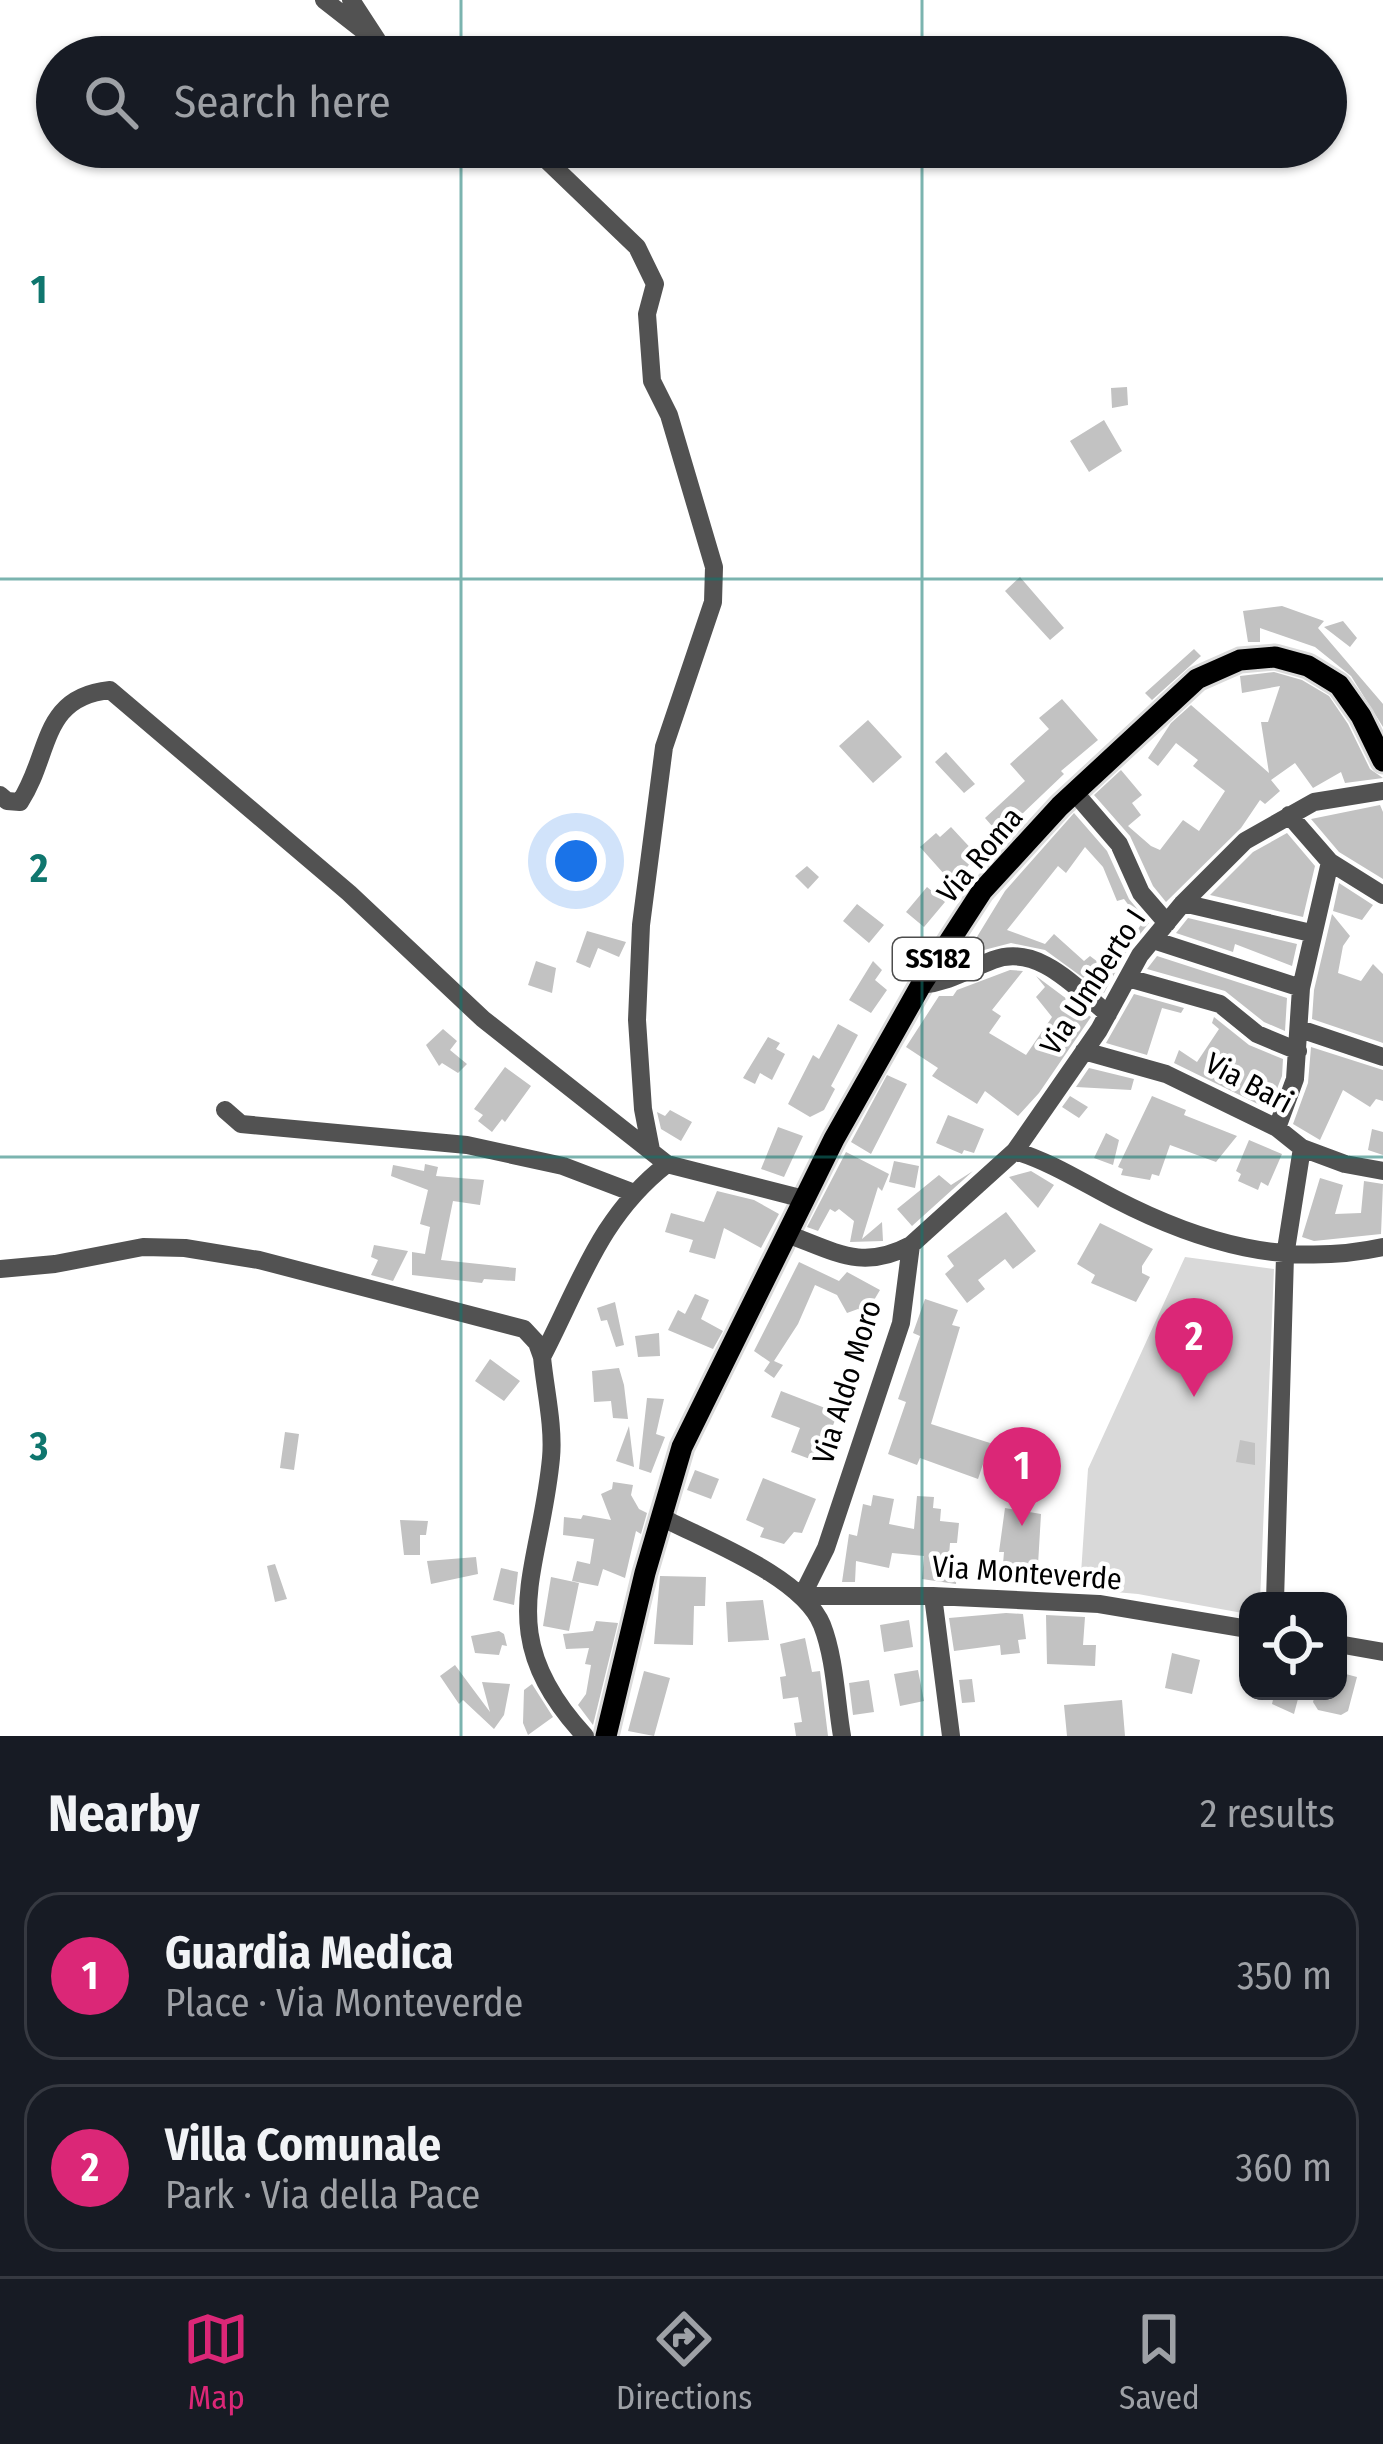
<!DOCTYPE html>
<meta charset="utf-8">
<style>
body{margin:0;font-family:"Fira Sans Condensed",sans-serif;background:#20242c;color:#f1f3f6}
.controls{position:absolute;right:36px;bottom:36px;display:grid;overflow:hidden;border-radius:24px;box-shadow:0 3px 9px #0004}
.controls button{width:108px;height:108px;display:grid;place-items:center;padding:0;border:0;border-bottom:3px solid #363941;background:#171b24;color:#f1f3f6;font:60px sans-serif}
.you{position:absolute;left:576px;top:861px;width:42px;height:42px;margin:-30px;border:9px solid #fff;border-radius:50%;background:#1a73e8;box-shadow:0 0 0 18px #1a73e833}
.badge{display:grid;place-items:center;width:78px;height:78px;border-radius:50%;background:#db2777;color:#fff;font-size:39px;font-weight:700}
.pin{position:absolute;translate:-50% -99px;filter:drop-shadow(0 3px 6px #0008)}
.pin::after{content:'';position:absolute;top:63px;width:42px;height:36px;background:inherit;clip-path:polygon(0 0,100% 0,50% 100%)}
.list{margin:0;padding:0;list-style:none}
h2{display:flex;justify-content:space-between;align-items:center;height:156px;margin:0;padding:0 48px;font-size:51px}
h2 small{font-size:39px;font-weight:400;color:#9ea1a6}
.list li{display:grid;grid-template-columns:78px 1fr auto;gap:36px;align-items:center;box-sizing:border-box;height:168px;margin:0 24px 24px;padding:0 24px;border:3px solid #363941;border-radius:36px}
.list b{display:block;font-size:45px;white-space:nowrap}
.list p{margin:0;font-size:39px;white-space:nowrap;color:#9ea1a6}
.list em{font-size:39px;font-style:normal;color:#9ea1a6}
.icon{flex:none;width:66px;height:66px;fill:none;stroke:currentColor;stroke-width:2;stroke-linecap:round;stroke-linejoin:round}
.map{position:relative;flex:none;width:1383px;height:1736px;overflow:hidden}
.search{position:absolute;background:#171b24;box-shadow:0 3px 9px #0004;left:36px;right:36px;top:36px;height:132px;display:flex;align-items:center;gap:30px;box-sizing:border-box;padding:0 42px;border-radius:66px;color:#9ea1a6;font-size:45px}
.sheet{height:540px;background:#171b24}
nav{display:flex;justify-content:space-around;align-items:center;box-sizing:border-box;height:168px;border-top:3px solid #363941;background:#171b24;font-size:33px;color:#9ea1a6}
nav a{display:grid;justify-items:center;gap:6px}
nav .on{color:#db2777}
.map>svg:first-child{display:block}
</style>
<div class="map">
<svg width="1383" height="1736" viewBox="0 0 1383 1736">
<rect width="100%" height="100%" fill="#fff"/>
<path fill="#d9d9d9" d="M 1185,1257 L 1274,1269 L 1260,1601 L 1248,1601 L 1248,1614 L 1138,1594 L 1080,1589 L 1088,1469 Z"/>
<path fill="#c2c2c2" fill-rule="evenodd" d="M 1127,387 L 1128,405 L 1112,408 L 1111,388 Z
M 1104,420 L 1122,451 L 1089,472 L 1070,441 Z
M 1020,577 L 1064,628 L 1050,640 L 1005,591 Z
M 1282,606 L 1324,621 L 1318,628 L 1383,704 L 1383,727 L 1351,676 L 1315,647 L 1260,628 L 1260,642 L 1248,642 L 1243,611 Z
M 1343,621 L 1357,638 L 1350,647 L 1324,627 Z
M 1194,649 L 1201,656 L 1152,700 L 1145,693 Z
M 1274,672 L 1302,680 L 1329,696 L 1348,724 L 1370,769 L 1383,778 L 1345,783 L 1341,772 L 1313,788 L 1295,763 L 1271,780 L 1280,791 L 1265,804 L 1260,800 L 1241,828 L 1166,902 L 1153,886 L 1130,836 L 1094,795 L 1121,770 L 1142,795 L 1132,803 L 1141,815 L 1128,826 L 1151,846 L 1160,850 L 1183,820 L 1199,831 L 1225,791 L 1193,766 L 1198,760 L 1176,743 L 1158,766 L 1148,758 L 1171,723 L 1191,705 L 1269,773 L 1261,722 L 1268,722 L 1280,686 L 1242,693 L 1240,676 Z
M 1062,699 L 1098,740 L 1061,771 L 1064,774 L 1000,835 L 985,818 L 1025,781 L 1010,764 L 1049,729 L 1039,718 Z
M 868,720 L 902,757 L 873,783 L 839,746 Z
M 946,752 L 975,784 L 964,793 L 935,762 Z
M 1380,805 L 1383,812 L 1383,879 L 1339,852 L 1311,819 Z
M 1074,813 L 1107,851 L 1129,899 L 1149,923 L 1128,949 L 1104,993 L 1045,950 L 1011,943 L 980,951 L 972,945 L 1005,891 ZM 1085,847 L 1103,867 L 1117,901 L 1124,899 L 1142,923 L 1124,951 L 1117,947 L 1102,965 L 1090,956 L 1084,961 L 1054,934 L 1045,944 L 1007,930 L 1058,866 L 1066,873 Z
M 951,827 L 977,855 L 953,884 L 920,847 L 936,833 L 940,837 Z
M 1287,833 L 1315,866 L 1303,917 L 1210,895 L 1253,852 Z
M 807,866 L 819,877 L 808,889 L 795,876 Z
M 1339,883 L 1373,905 L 1362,920 L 1333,911 Z
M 927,887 L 945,902 L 924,927 L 906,912 Z
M 857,904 L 884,925 L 869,943 L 843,921 Z
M 1332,914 L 1350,936 L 1343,946 L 1338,973 L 1361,981 L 1373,964 L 1383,974 L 1383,1043 L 1312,1019 L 1314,990 Z
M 1188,918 L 1297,944 L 1292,966 L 1235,944 L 1233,952 L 1176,933 Z
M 587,931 L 626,942 L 619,957 L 598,948 L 590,968 L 576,962 Z
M 1157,956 L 1287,998 L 1285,1031 L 1264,1022 L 1225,991 L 1147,969 Z
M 536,961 L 556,968 L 552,993 L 528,985 Z
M 873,961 L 882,970 L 875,980 L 887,990 L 871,1013 L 849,1000 Z
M 1010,970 L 1023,971 L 992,1010 L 1001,1016 L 989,1033 L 1026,1055 L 1052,1017 L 1036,997 L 1045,987 L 1036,976 L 1091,1017 L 1039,1093 L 1018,1116 L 985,1091 L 977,1104 L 932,1076 L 938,1068 L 906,1047 L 939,996 L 953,996 L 957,990 Z
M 1134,994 L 1184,1008 L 1181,1013 L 1162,1008 L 1147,1055 L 1106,1043 Z
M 1214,1017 L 1249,1045 L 1283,1059 L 1282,1076 L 1269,1109 L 1264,1107 L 1266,1101 L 1262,1106 L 1174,1063 L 1179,1050 L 1197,1062 L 1219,1029 L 1212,1023 Z
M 838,1024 L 858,1035 L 831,1086 L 835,1089 L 824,1110 L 810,1117 L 788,1104 L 813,1055 L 819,1059 Z
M 443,1029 L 457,1041 L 450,1050 L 467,1064 L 458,1073 L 442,1063 L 439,1066 L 426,1045 Z
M 768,1037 L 780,1043 L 776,1049 L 785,1054 L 772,1080 L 760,1073 L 755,1084 L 743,1078 Z
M 1311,1047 L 1383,1070 L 1383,1101 L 1376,1099 L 1370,1107 L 1343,1090 L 1320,1140 L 1293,1124 L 1308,1083 Z
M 505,1067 L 531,1086 L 505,1122 L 502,1119 L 492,1132 L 478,1121 L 483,1115 L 474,1109 Z
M 1089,1068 L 1134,1079 L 1131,1090 L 1076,1087 Z
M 887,1075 L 907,1084 L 871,1154 L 851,1142 Z
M 1070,1096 L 1088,1107 L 1079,1118 L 1062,1107 Z
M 1152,1096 L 1186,1110 L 1184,1115 L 1237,1136 L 1216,1162 L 1170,1145 L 1159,1176 L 1152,1174 L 1150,1180 L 1121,1175 L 1123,1169 L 1118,1167 Z
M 670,1110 L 692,1122 L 681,1141 L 661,1129 L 657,1112 L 665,1116 Z
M 948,1115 L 984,1129 L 974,1153 L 964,1150 L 962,1154 L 936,1143 Z
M 778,1127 L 803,1136 L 784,1177 L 761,1169 Z
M 1372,1129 L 1383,1132 L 1383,1155 L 1368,1150 Z
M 1106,1133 L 1119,1140 L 1113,1165 L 1094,1158 Z
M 1249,1140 L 1282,1154 L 1268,1186 L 1261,1182 L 1258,1190 L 1238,1181 L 1241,1174 L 1236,1171 Z
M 846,1152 L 889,1174 L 882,1191 L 878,1187 L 862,1239 L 882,1222 L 883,1241 L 850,1242 L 854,1221 L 839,1209 L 835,1212 L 830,1209 L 818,1231 L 807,1227 Z
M 894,1161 L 919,1166 L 915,1188 L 889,1182 Z
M 425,1164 L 438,1167 L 436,1176 L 484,1180 L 480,1205 L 453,1201 L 441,1260 L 516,1268 L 515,1281 L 484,1279 L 482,1283 L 412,1275 L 412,1252 L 425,1254 L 430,1227 L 420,1224 L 428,1190 L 391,1176 L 393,1165 L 424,1171 Z
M 973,1171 L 912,1226 L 897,1209 L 939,1175 L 951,1185 Z
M 1031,1171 L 1054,1185 L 1038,1208 L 1009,1177 Z
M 1320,1178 L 1343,1185 L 1335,1214 L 1361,1213 L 1364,1181 L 1383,1184 L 1381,1234 L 1314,1241 L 1302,1237 Z
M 717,1191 L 754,1200 L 779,1214 L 761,1248 L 724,1228 L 715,1259 L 689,1252 L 693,1240 L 665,1232 L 671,1213 L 704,1222 Z
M 1006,1212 L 1036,1251 L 1013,1269 L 1005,1259 L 978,1280 L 985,1289 L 967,1303 L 945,1274 L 954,1266 L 947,1256 Z
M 1100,1223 L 1153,1249 L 1142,1266 L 1142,1273 L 1150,1277 L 1136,1302 L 1091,1283 L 1095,1275 L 1077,1264 Z
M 374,1245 L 408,1251 L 393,1281 L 371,1275 L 378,1260 L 371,1257 Z
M 799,1262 L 839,1281 L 847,1272 L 880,1290 L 867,1312 L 858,1309 L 847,1313 L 837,1295 L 815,1285 L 798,1324 L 774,1361 L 783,1365 L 774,1378 L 764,1371 L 770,1362 L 754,1351 Z
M 695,1294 L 709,1300 L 701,1319 L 723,1331 L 713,1349 L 668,1330 L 678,1310 L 685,1314 Z
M 925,1299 L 958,1310 L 952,1325 L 960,1327 L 931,1424 L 990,1443 L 978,1479 L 920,1458 L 917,1465 L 888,1454 L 906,1402 L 898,1399 L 920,1336 L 913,1333 Z
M 615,1302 L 624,1345 L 616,1347 L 607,1320 L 601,1321 L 597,1308 Z
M 659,1333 L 660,1356 L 638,1357 L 635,1336 Z
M 490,1359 L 520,1381 L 504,1401 L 475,1381 Z
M 619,1368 L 624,1385 L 628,1419 L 613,1418 L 611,1401 L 594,1402 L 592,1371 Z
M 781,1391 L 838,1413 L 818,1462 L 791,1452 L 800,1428 L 771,1417 Z
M 647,1398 L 664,1399 L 656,1434 L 665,1437 L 651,1473 L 639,1469 Z
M 629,1426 L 634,1467 L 616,1461 Z
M 285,1432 L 299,1434 L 294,1470 L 280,1468 Z
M 1240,1440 L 1255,1443 L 1255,1465 L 1236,1462 Z
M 695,1470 L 719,1479 L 711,1499 L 687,1490 Z
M 763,1478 L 816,1499 L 802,1533 L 794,1532 L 784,1544 L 760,1537 L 764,1528 L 746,1520 Z
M 613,1482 L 633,1485 L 631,1495 L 639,1509 L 647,1513 L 641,1534 L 636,1531 L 625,1578 L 603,1569 L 598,1586 L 572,1581 L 577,1561 L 590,1564 L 594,1539 L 563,1535 L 564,1517 L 581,1519 L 583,1515 L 611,1520 L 601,1494 L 612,1489 Z
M 873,1495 L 894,1499 L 889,1524 L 914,1529 L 917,1496 L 934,1497 L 933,1508 L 941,1509 L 940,1521 L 959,1523 L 957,1543 L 950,1543 L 948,1568 L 957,1569 L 956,1584 L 922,1579 L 924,1556 L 892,1553 L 889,1568 L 856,1561 L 855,1582 L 842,1582 L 849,1534 L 857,1536 L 863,1504 L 871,1506 Z
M 1005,1508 L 1041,1514 L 1038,1565 L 1003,1564 L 1004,1552 L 999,1552 Z
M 400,1520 L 428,1521 L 426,1535 L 420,1535 L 420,1555 L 404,1555 Z
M 476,1557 L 478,1574 L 431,1584 L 427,1561 Z
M 275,1564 L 287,1599 L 275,1602 L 267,1566 Z
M 501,1568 L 518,1572 L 514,1605 L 493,1600 Z
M 660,1576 L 706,1577 L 705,1606 L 694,1606 L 693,1645 L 654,1644 Z
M 551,1577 L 579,1583 L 569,1631 L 543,1626 Z
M 763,1600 L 769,1640 L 728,1642 L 726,1602 Z
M 1006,1613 L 1023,1614 L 1026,1639 L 1018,1640 L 1020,1653 L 1001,1655 L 1000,1645 L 954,1651 L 949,1618 Z
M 1046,1615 L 1085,1617 L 1083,1645 L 1096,1645 L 1095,1666 L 1047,1664 Z
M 909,1620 L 913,1647 L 884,1652 L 880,1625 Z
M 596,1621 L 618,1623 L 593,1725 L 578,1705 L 586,1694 L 591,1665 L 585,1664 L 589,1648 L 566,1649 L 563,1634 L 593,1631 Z
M 499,1631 L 504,1634 L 507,1646 L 502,1645 L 499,1655 L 475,1653 L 471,1636 Z
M 805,1638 L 812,1672 L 820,1671 L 828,1736 L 796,1736 L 794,1723 L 802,1722 L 798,1697 L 783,1699 L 780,1677 L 786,1676 L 780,1644 Z
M 1172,1653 L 1200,1660 L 1192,1694 L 1165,1688 Z
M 455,1665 L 490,1712 L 482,1682 L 510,1684 L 504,1715 L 494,1729 L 463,1700 L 459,1704 L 440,1676 Z
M 918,1670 L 924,1701 L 900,1706 L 894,1674 Z
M 644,1671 L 670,1678 L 654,1736 L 628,1731 Z
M 1338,1672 L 1357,1677 L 1348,1711 L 1341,1715 L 1318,1710 L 1313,1702 L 1316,1691 L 1338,1691 Z
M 972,1679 L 975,1702 L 962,1703 L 959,1680 Z
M 869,1680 L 874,1712 L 853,1715 L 849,1683 Z
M 532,1684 L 553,1717 L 528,1735 L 523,1723 L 524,1690 Z
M 1275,1691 L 1299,1695 L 1294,1714 L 1272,1704 Z
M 1122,1700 L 1125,1736 L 1067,1736 L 1064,1705 Z"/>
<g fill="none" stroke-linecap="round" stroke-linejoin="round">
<defs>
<path id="major" d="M 606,1736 L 645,1573 L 682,1447 L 834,1139 L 921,985 L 982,891 L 1060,806 L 1197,679 L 1240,660 L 1275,657 L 1308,666 L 1339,685 L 1361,716 L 1383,761"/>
</defs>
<use href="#major" stroke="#dbdbdb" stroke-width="27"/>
<path stroke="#525252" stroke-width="18" d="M 324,0 L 397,57
M 351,0 L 377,40
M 533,147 L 637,247 L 655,284 L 647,314 L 652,381 L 669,415 L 714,567 L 713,602 L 664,747 L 641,925 L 637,1020 L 643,1109 L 651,1150
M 1075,793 L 1119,844 L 1141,893 L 1167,923
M 0,795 L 7,801 L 20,802 C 51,755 40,697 110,690 L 349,893 L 483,1019 L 667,1164 L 804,1199
M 1289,815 L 1330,862 L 1383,895
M 1183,903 L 1311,933
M 1153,940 L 1301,988
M 1128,978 L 1220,1004 L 1257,1034 L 1298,1051
M 921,985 C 950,982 967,970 993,960 C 1038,943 1076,988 1108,1014
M 1300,1029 L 1383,1057
M 1084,1051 L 1166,1074 L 1277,1128 L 1302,1148 L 1345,1164 L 1383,1171
M 225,1110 L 241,1124 L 467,1145 L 563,1166 L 634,1193
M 1277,1128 L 1295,1079 L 1301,988 L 1330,862
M 1015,1151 C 1051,1162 1082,1182 1115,1199 C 1200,1243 1287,1268 1383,1247
M 787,1234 C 836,1252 862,1271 911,1245
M 0,1269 L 55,1264 L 143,1247 L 185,1248 L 259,1260 L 524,1329 L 537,1343 L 542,1357 C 545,1389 554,1426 551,1458 C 540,1575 490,1633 585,1736
M 542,1357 C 580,1284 600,1216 667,1164
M 661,1517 C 707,1541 802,1576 822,1625 C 835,1658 836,1701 842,1736
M 933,1596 L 951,1736
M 1275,1601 L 1285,1256 L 1302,1148
M 1248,1629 L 1099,1604 L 933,1596 L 802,1596 L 826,1548 L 901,1323 L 911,1245 L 1015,1151 L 1099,1030 L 1140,955 L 1183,903 L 1245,841 L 1314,802 L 1383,791
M 1338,1644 L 1383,1652"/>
<use href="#major" stroke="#000" stroke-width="21"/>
</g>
<path fill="none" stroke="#0f766e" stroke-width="3" stroke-opacity="0.55" d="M 461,0 L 461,57M 922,0 L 922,57M 461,147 L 461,1736M 922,147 L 922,1736M 0,579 L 1383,579M 0,1157 L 1383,1157"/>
<g text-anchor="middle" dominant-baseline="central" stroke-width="9" stroke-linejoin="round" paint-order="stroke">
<rect fill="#fff" stroke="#4c4c4c" stroke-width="3" x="893" y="938" width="90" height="42" rx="9"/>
<g font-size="27" font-weight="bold" fill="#000">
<text x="938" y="959">SS182</text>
</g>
<g font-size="30" fill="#000" stroke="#fff">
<text transform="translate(980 855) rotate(-50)">Via Roma</text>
<text transform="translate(1093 982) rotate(-57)">Via Umberto I</text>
<text transform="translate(1249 1083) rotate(28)">Via Bari</text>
<text transform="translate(847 1382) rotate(-73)">Via Aldo Moro</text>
<text transform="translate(1027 1573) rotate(4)">Via Monteverde</text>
</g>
</g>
<g font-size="39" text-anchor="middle" font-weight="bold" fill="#0f766e" stroke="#fff" stroke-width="9" stroke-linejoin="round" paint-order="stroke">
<text x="39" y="303">1</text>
<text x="39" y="882">2</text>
<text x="39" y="1460">3</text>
</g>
</svg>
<div class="controls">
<button><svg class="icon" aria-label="locate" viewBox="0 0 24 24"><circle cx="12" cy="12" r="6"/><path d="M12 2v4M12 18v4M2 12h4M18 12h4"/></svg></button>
</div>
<div class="you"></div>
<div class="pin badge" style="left:1022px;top:1526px">1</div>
<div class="pin badge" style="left:1194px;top:1397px">2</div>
<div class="search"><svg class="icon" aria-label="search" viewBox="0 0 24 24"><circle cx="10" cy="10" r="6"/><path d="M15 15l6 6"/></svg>Search here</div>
</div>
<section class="sheet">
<h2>Nearby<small>2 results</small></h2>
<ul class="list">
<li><span class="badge">1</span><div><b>Guardia Medica</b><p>Place · Via Monteverde</p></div><em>350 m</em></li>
<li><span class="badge">2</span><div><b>Villa Comunale</b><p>Park · Via della Pace</p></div><em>360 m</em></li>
</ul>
</section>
<nav>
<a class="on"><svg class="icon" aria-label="map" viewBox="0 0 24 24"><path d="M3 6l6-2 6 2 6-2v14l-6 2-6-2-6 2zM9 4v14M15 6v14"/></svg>Map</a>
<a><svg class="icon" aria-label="directions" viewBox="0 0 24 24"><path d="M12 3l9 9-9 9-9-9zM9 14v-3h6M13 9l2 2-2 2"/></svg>Directions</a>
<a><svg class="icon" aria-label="saved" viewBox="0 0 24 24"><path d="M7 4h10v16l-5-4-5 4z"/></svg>Saved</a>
</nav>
